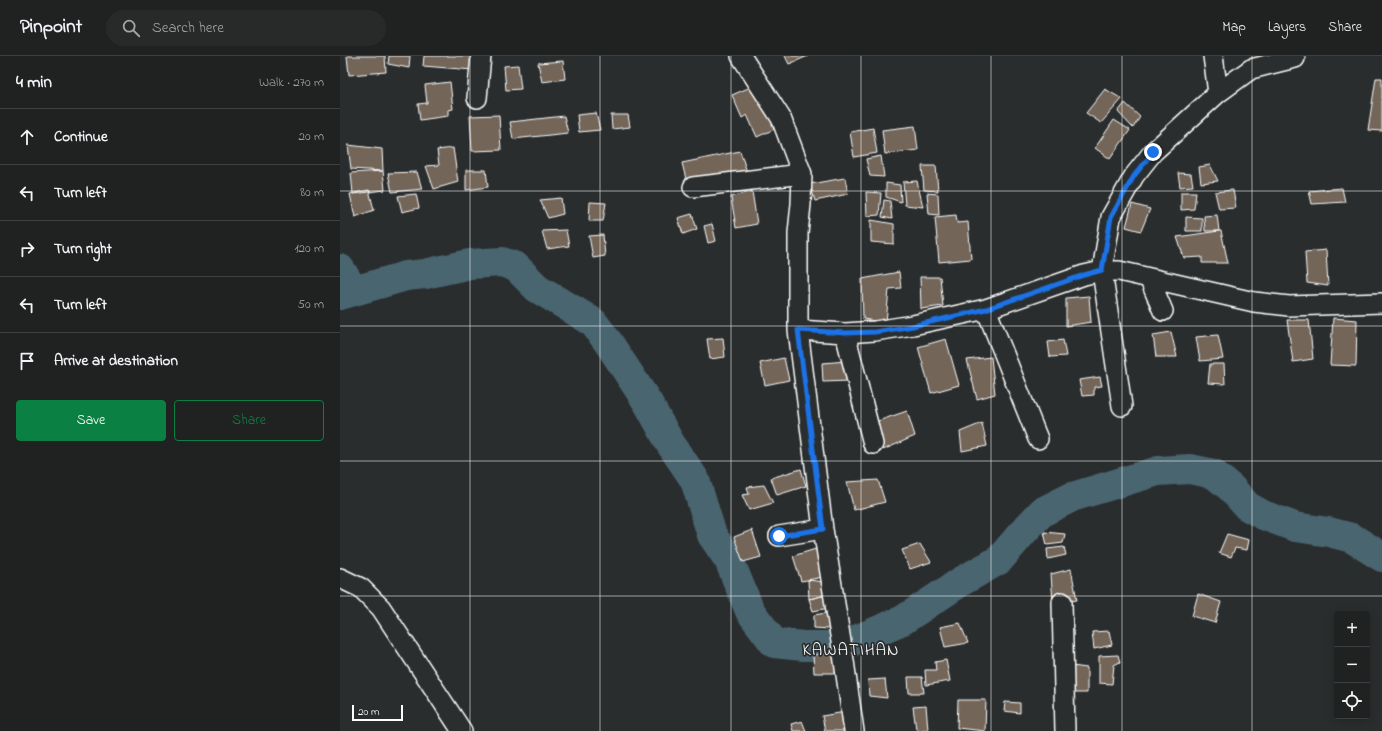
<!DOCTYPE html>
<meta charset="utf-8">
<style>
body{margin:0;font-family:"Indie Flower",sans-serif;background:#282a2a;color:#f1f3f6}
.controls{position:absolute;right:12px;bottom:12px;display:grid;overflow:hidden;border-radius:4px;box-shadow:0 2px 10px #0003}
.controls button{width:36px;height:36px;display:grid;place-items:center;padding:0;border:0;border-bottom:1px solid #3d3f40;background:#202222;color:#f1f3f6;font:20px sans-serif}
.scale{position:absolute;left:12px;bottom:10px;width:51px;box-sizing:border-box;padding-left:4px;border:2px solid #fff;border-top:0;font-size:11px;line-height:14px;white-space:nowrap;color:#fff;-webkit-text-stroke:3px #2a2d2e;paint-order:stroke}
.stop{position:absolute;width:12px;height:12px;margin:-9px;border:3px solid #1a73e8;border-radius:50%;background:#fff}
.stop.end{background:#1a73e8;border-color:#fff;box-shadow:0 1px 4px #0008}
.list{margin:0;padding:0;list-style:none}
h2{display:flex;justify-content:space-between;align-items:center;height:52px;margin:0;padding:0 16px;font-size:17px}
h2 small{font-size:13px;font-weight:400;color:#a2a4a5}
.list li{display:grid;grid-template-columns:26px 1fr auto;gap:12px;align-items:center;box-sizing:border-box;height:56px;padding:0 16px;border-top:1px solid #3d3f40}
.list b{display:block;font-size:15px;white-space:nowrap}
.list em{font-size:13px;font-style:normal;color:#a2a4a5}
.actions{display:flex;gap:8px;padding:12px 16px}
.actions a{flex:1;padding:9px 0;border:1px solid #0b8043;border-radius:4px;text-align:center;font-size:14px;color:#0b8043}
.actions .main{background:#0b8043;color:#fff}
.icon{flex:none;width:22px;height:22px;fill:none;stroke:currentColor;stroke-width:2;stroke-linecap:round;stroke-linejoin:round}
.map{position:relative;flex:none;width:1042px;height:675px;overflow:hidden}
header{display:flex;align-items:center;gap:24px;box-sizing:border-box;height:56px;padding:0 20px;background:#202222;border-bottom:1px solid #3d3f40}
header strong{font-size:19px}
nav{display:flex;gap:22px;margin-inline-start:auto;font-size:14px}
.search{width:280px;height:36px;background:#282a2a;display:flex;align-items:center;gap:10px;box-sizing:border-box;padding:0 14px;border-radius:22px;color:#a2a4a5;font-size:15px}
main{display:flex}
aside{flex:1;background:#202222}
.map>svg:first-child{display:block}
</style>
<header>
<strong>Pinpoint</strong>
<div class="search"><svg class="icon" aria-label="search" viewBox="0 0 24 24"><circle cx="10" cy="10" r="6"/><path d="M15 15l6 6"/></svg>Search here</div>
<nav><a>Map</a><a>Layers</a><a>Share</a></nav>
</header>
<main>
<aside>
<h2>4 min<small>Walk · 270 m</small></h2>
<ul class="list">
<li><svg class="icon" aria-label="ahead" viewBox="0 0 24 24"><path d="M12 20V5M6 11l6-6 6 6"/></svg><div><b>Continue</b></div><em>20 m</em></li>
<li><svg class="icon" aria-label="left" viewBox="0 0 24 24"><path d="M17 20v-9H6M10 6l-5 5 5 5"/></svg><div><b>Turn left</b></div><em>80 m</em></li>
<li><svg class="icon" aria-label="right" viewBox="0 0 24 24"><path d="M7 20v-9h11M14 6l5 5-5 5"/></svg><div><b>Turn right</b></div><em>120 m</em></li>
<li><svg class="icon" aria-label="left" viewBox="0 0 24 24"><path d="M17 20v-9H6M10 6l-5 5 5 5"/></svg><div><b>Turn left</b></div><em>50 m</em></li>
<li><svg class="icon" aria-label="arrive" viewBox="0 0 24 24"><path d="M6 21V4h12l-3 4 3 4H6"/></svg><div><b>Arrive at destination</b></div></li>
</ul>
<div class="actions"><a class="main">Save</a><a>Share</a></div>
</aside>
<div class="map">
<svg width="1042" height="675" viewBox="0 0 1042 675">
<rect width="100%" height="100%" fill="#2a2d2e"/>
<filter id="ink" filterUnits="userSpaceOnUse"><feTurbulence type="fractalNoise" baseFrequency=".025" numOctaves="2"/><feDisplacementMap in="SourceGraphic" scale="8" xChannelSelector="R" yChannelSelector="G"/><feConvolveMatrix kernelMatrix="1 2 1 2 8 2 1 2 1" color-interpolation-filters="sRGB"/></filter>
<g filter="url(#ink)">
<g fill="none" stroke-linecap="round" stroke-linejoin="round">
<path stroke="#4a656f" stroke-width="30" d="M 0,213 L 14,235
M 0,239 L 66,220 L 85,218 L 130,208 L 162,206 L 176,211 L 197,232 L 253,266 L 268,286 L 308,347 L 330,387 L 355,424 L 372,479 L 389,504 L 410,555 L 434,587 L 463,590 L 495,590
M 511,586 L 563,564 L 622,525 L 659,504 L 684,475 L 702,456 L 732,441 L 818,415 L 850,413 L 874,418 L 891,432 L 907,450 L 923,459 L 955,471 L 989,476 L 1012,482 L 1042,501"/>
</g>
<path fill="#736559" stroke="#fff" d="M 7,0 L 45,0 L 46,16 L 9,19 Z
M 49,0 L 70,0 L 69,12 L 48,8 Z
M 84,0 L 134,0 L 133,14 L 83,10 Z
M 445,0 L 468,0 L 449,8 Z
M 223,5 L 225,23 L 202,26 L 198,7 Z
M 178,9 L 181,33 L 166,34 L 164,10 Z
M 1036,22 L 1042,22 L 1042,75 L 1028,74 Z
M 110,26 L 113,53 L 108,54 L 108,60 L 80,64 L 78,48 L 87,47 L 85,29 Z
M 413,30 L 439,71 L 417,81 L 407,59 L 402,62 L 392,39 Z
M 765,33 L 782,43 L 761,67 L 746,57 Z
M 785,47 L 800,61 L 793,72 L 778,56 Z
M 256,57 L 260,74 L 239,76 L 237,59 Z
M 159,59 L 161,94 L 132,95 L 130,60 Z
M 271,59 L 288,59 L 290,71 L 272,73 Z
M 224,60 L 228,77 L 173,83 L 170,66 Z
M 774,64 L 790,74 L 770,103 L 755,92 Z
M 575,70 L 578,94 L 545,98 L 542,74 Z
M 533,72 L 537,97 L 514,101 L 510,76 Z
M 8,89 L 42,93 L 43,115 L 11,113 Z
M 113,92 L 118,126 L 94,133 L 86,110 L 99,109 L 97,94 Z
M 400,95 L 407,116 L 346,123 L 342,107 Z
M 541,100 L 544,121 L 530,120 L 526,103 Z
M 870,109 L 878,125 L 861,127 L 859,111 Z
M 582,110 L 596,110 L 598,135 L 584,134 Z
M 126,114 L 146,114 L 148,131 L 126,134 Z
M 43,115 L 45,134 L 13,138 L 11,117 Z
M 77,116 L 82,133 L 52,136 L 48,117 Z
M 838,117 L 851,118 L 853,130 L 840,131 Z
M 505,122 L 508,138 L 475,145 L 470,128 Z
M 577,125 L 583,151 L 565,149 L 563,126 Z
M 546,127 L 560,129 L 561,146 L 546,141 Z
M 1002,132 L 1005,146 L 972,148 L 969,135 Z
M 29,134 L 34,154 L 15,161 L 10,138 Z
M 893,134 L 896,152 L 879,153 L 875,136 Z
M 412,135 L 417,168 L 396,172 L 391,141 Z
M 526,136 L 541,137 L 539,159 L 527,160 Z
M 841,136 L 856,136 L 854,153 L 841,154 Z
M 587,137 L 598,138 L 599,159 L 589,158 Z
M 76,138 L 79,152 L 62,156 L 58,140 Z
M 221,142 L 223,158 L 208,162 L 200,144 Z
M 544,144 L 550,145 L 552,163 L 542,161 Z
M 250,146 L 266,147 L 263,165 L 249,165 Z
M 792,148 L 810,153 L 801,175 L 786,171 Z
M 352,158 L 357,173 L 343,178 L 338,162 Z
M 616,159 L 617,167 L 628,166 L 631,203 L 599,206 L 595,161 Z
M 877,159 L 879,175 L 865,175 L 864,160 Z
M 846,161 L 862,162 L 862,175 L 846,175 Z
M 531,164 L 554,168 L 554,188 L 531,186 Z
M 372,168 L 376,185 L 368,187 L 364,170 Z
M 226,174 L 229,190 L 207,193 L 202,175 Z
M 879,175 L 881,175 L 888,207 L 862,207 L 862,201 L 844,202 L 837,181 Z
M 263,179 L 265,200 L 253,202 L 249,180 Z
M 986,194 L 988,230 L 967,227 L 965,196 Z
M 559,216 L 561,232 L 549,233 L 546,267 L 523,263 L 522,223 Z
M 580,221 L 600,221 L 603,250 L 581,253 Z
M 749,240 L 751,266 L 726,270 L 726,242 Z
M 993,262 L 1017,264 L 1016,310 L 990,309 Z
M 947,264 L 969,264 L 973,303 L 953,306 Z
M 831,276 L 837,301 L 816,301 L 813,279 Z
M 878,279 L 883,303 L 860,305 L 856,281 Z
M 383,282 L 385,301 L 370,303 L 367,283 Z
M 606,283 L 619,329 L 591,337 L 578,291 Z
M 723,284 L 726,300 L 710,301 L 708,286 Z
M 651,301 L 655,338 L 637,343 L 627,304 Z
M 444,302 L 449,324 L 425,329 L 420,307 Z
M 507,305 L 509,325 L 483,326 L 482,307 Z
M 870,308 L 884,308 L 885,328 L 868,327 Z
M 760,321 L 762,330 L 754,331 L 754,339 L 742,340 L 739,324 Z
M 567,355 L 575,380 L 543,394 L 535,366 Z
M 642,367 L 647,390 L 622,395 L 620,376 Z
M 461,413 L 466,430 L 437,439 L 431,422 Z
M 538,424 L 545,446 L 514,454 L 507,426 Z
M 424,429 L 433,447 L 409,454 L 402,439 L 409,438 L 407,431 Z
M 412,474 L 421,501 L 403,506 L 394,481 Z
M 704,476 L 725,478 L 723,487 L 707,489 Z
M 887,478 L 909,484 L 907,494 L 895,492 L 891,501 L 879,497 Z
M 580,488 L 591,506 L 570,513 L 562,494 Z
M 724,491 L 726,499 L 708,503 L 707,493 Z
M 479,492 L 484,521 L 461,525 L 453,500 Z
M 731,513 L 737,544 L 713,547 L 711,518 Z
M 468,524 L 485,526 L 486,539 L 469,543 Z
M 858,538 L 881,546 L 875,567 L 852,560 Z
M 486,539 L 489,552 L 473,555 L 469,543 Z
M 486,557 L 489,573 L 474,572 L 474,559 Z
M 620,567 L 628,587 L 605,591 L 600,571 Z
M 769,575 L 772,589 L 754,593 L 752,576 Z
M 495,596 L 497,617 L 474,617 L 473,599 Z
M 778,599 L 780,606 L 774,609 L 772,628 L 759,627 L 759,600 Z
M 606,604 L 610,625 L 586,629 L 585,614 L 596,614 L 595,606 Z
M 732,610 L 747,612 L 747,637 L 732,637 Z
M 568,621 L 582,621 L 584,637 L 569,637 Z
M 545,623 L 547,642 L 529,640 L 528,624 Z
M 618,644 L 646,644 L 645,675 L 617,672 Z
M 665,646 L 680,647 L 680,657 L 664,655 Z
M 586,650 L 588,674 L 576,673 L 573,651 Z
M 505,656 L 506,675 L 485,675 L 482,660 Z
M 462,665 L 466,675 L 453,675 L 451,668 Z"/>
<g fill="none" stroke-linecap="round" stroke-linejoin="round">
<defs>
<path id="minor" d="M 401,0 L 441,62 L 462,118 L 461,148 L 458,177 L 458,274 L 483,473 L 503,598 L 514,675
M 873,0 L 878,37
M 137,42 L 141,0
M 353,131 L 462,118
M 809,222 L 823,255
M 646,253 L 698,383
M 458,274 L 505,277 L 535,275 L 573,269 L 646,253 L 744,219 L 762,215 L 779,215 L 914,246 L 949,250 L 1042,247
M 505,277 L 533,388
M 782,350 L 762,215 L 771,161 L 794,120 L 813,96 L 878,37 L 911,13 L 955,2
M 439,480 L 483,473
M 0,522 L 21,532 L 41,552 L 122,675
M 722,546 L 725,675"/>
</defs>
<use href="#minor" stroke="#fff" stroke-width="22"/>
<use href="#minor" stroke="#2a2d2e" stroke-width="19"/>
</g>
</g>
<g fill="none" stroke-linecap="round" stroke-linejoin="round" filter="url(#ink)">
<path stroke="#1a73e8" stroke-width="5" d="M 439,480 L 483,473 L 458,274 L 505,277 L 535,276 L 573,270 L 646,253 L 744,219 L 762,214 L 771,161 L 794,120 L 813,96"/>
</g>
<path fill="none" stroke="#fff" stroke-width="1" stroke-opacity="0.55" d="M 130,0 L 130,675M 260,0 L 260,675M 391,0 L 391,675M 521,0 L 521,675M 651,0 L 651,675M 782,0 L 782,675M 912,0 L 912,675M 0,135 L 1042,135M 0,270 L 1042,270M 0,405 L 1042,405M 0,540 L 1042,540"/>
<g text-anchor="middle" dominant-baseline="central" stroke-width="3.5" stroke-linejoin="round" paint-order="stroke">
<g font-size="17" letter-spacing="1" fill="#fff" stroke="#2a2d2e">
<text x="511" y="594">KAWATIHAN</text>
</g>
</g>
</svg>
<div class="controls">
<button>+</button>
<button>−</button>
<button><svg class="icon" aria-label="locate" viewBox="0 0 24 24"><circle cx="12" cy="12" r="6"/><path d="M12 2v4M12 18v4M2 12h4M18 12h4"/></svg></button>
</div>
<div class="scale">20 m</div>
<div class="stop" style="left:439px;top:480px"></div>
<div class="stop end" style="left:813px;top:96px"></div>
</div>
</main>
